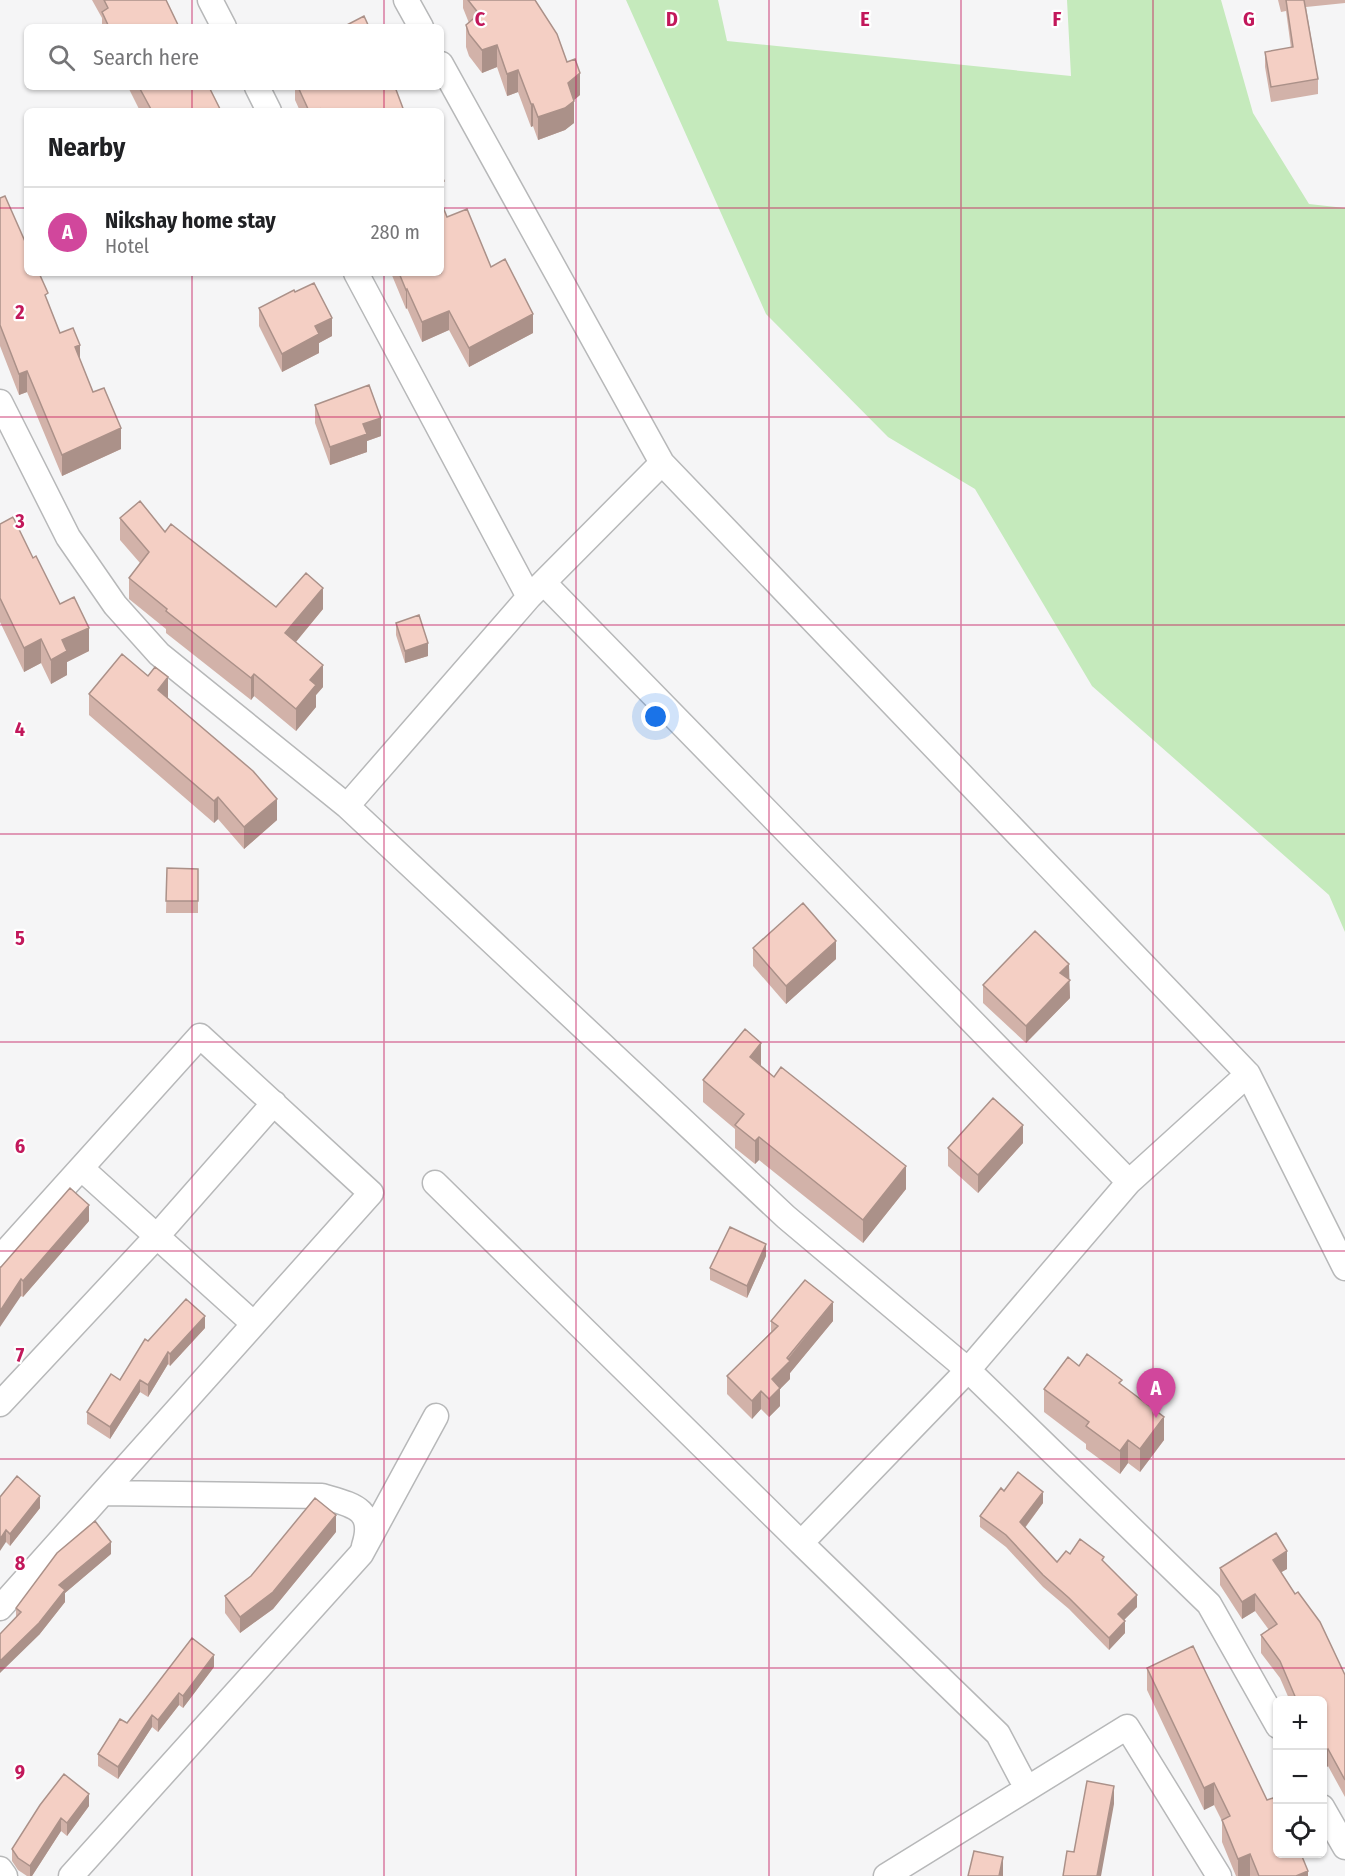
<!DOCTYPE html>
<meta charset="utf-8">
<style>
body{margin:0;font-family:"Fira Sans Condensed",sans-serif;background:#f6f6f6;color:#202124}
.controls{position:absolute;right:18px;bottom:18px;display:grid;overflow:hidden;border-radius:9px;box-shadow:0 2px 4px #0004}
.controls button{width:54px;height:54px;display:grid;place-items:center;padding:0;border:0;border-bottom:2px solid #e0e0e0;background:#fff;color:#202124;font:30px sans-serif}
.you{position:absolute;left:656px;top:717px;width:21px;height:21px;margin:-15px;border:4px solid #fff;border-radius:50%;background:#1a73e8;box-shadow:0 0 0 9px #1a73e833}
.badge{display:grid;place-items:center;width:39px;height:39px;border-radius:50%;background:#b45309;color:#fff;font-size:20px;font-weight:700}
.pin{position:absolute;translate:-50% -50px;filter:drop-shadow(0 2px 3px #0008)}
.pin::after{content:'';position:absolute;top:32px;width:21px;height:18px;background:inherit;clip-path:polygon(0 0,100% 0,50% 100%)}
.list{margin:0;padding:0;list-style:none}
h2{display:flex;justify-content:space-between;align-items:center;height:78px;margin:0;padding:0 24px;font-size:26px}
h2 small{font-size:20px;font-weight:400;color:#757577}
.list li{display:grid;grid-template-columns:39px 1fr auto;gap:18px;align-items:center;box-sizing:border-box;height:90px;padding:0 24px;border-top:2px solid #e0e0e0}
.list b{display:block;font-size:22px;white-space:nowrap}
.list p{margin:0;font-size:20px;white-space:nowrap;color:#757577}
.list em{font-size:20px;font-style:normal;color:#757577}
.icon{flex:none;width:33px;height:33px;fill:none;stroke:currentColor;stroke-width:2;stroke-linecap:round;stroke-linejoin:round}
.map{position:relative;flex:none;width:1345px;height:1876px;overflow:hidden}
.search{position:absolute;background:#fff;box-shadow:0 2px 4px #0004;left:24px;top:24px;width:420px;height:66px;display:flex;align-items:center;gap:15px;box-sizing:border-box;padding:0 21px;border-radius:9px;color:#757577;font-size:22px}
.panel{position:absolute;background:#fff;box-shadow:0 2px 4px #0004;left:24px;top:108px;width:420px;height:168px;border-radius:9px}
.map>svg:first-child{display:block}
</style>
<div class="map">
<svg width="1345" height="1876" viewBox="0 0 1345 1876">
<rect width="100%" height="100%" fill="#f5f5f6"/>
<path fill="#c5eabc" d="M 626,0 L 718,0 L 727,41 L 1071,76 L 1067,0 L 1221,0 L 1253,113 L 1309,204 L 1345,208 L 1345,932 L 1329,895 L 1092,686 L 975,489 L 888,437 L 766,314 Z"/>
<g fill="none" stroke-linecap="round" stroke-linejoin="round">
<defs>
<path id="minor" d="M 210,0 L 224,27
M 406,0 L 421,27
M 257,87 L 269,111
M 356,273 L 529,597 L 662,463 L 441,64
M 0,402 L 68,537 L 115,605 L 159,654 L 347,806 L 529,597
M 544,583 L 1129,1182
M 347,806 L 786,1217 L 968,1370 L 1129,1182 L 1248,1074 L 662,463
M 1248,1074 L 1345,1268
M 81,1168 L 254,1324
M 435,1183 L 801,1543
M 0,1258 L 200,1036 L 371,1193 L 0,1608
M 0,1404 L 157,1236 L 274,1103
M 103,1493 L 322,1496 C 352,1505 376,1508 364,1546
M 1027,1789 L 998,1734 L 801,1543 L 968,1370 L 1209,1604 L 1278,1726
M 1322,1807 L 1345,1847
M 0,1869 L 5,1876
M 71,1876 L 361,1554 L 436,1416
M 886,1876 L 1127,1727 L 1219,1876"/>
</defs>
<use href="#minor" stroke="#b7b8b9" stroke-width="27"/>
<use href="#minor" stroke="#fff" stroke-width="24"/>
</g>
<path fill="#d2b2a9" d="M 92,0 L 166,0 L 179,27 L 102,27 L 102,18 Z
M 463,0 L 536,0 L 535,0 L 567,62 L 580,95 L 574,100 L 574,123 L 565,130 L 538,140 L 533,126 L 531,127 L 518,92 L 507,96 L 497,67 L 482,73 L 469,56 L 466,47 L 466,25 L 469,23 L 463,8 Z
M 1278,0 L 1345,0 L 1345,3 L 1306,7 L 1318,79 L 1318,94 L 1271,102 L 1265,67 L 1265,52 L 1291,48 L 1286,11 L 1281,12 Z
M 128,87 L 209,87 L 221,111 L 140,111 Z
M 295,87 L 395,87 L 404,111 L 300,111 L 295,100 Z
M 0,198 L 48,303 L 60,333 L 80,360 L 93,392 L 121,449 L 62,476 L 27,392 L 19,395 L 0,346 Z
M 447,217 L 491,267 L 533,333 L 469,367 L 449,330 L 422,342 L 407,308 L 406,309 L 391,273 L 441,273 Z
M 295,292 L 332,336 L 319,343 L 319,353 L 282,372 L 259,326 L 259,308 Z
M 315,405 L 381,436 L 367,441 L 367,452 L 330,465 L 315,423 Z
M 120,518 L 165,532 L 276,607 L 323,609 L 296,642 L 323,687 L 316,695 L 316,707 L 296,731 L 254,696 L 251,700 L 166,633 L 166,629 L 129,599 L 129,578 L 140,563 L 120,540 Z
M 0,524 L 33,558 L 89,651 L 67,662 L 67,675 L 51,684 L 41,663 L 24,672 L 0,622 Z
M 396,623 L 428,656 L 405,663 L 396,635 Z
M 89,694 L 168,699 L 277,820 L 244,849 L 218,819 L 214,823 L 89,715 Z
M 167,868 L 198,869 L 198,913 L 166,913 Z
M 753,948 L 836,959 L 786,1004 L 753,966 Z
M 1069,980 L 1070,998 L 1026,1043 L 983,1003 L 983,985 Z
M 761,1066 L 906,1189 L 863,1243 L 759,1160 L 755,1164 L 735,1148 L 735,1129 L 703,1102 L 703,1080 Z
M 1023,1143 L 978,1193 L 948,1166 L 948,1148 Z
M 89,1221 L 23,1297 L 21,1296 L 1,1267 Z
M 766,1256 L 747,1298 L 710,1280 L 710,1268 Z
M 771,1321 L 833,1321 L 790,1373 L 790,1379 L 780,1389 L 780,1406 L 769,1417 L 761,1409 L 752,1419 L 727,1394 L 727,1376 L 771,1332 Z
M 205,1328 L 170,1366 L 168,1364 L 148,1397 L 140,1392 L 110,1439 L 87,1424 L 87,1412 L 120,1380 L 148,1341 Z
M 1079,1366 L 1122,1385 L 1164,1440 L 1140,1472 L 1128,1463 L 1120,1474 L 1086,1449 L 1086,1444 L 1044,1412 L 1044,1389 Z
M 1004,1491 L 1043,1503 L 1025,1528 L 1057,1562 L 1070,1554 L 1104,1563 L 1137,1607 L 1124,1620 L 1125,1633 L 1109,1650 L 1069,1609 L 1043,1587 L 1006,1547 L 980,1527 L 980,1516 Z
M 0,1497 L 40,1508 L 10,1546 L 6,1542 Z
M 336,1532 L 273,1609 L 240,1633 L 225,1613 L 225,1596 Z
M 111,1554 L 65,1593 L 65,1602 L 39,1635 L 16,1618 L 16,1608 Z
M 1220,1568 L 1287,1569 L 1281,1572 L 1345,1675 L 1345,1797 L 1328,1766 L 1326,1768 L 1323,1763 L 1323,1701 L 1290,1701 L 1280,1678 L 1261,1653 L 1261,1635 L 1269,1630 L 1255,1611 L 1242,1619 L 1220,1585 Z
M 214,1667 L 183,1708 L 179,1705 L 158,1732 L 152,1727 L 118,1779 L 98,1766 L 98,1754 L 127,1723 Z
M 1147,1668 L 1278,1854 L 1308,1876 L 1236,1876 L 1222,1842 L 1222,1821 L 1214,1805 L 1204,1810 L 1147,1690 Z
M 40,1805 L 89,1806 L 67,1836 L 61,1831 L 32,1876 L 27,1876 L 18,1870 L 12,1861 L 12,1849 Z"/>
<path fill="#ab9189" d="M 497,45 L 497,67 L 482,73 L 482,50 Z
M 518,70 L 518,92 L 507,96 L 507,74 Z
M 580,73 L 580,95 L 568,105 L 568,83 Z
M 574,101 L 574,123 L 565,130 L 538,140 L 538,117 Z
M 531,104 L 533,104 L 533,126 L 531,127 Z
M 443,128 L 443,148 L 441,148 L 441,129 Z
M 444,181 L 444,200 L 441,201 L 441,182 Z
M 407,289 L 407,308 L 406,309 L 406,290 Z
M 449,311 L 449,330 L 422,342 L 422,322 Z
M 533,314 L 533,333 L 469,367 L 469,348 Z
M 332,318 L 332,336 L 319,343 L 319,353 L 282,372 L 282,354 L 315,326 Z
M 80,345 L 80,366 L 75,347 Z
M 27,371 L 27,392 L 19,395 L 19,374 Z
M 381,418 L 381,436 L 367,441 L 367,452 L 330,465 L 330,447 L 363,424 Z
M 121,428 L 121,449 L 62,476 L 62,455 Z
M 323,588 L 323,609 L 285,655 L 285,633 Z
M 89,628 L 89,651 L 67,662 L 67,675 L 51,684 L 51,660 L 62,640 Z
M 41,639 L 41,663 L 24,672 L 24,648 Z
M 428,643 L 428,656 L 405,663 L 405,651 Z
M 323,665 L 323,687 L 316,695 L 316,707 L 296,731 L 296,709 L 310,680 Z
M 254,674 L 254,696 L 251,700 L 251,678 Z
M 168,677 L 168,699 L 158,690 Z
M 218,797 L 218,819 L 214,823 L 214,801 Z
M 277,799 L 277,820 L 244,849 L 244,827 Z
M 836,941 L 836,959 L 786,1004 L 786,986 Z
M 1069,964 L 1070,998 L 1026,1043 L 1026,1026 L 1060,973 Z
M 761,1043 L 761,1066 L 750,1057 Z
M 1023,1125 L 1023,1143 L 978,1193 L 978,1175 Z
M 759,1137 L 759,1160 L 755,1164 L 755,1141 Z
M 906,1166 L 906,1189 L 863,1243 L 863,1220 Z
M 89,1205 L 89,1221 L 23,1297 L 23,1281 Z
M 766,1244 L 766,1256 L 747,1298 L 747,1286 Z
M 21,1279 L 21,1296 L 0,1327 L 0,1311 Z
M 833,1302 L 833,1321 L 790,1373 L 790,1379 L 780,1389 L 780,1406 L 769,1417 L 769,1399 L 772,1379 Z
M 205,1316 L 205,1328 L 170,1366 L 170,1354 Z
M 168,1352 L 168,1364 L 148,1397 L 148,1385 Z
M 140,1380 L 140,1392 L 110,1439 L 110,1427 Z
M 761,1391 L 761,1409 L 752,1419 L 752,1401 Z
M 1164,1417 L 1164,1440 L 1140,1472 L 1140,1449 Z
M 1128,1440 L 1128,1463 L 1120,1474 L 1120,1451 Z
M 1043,1492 L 1043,1503 L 1020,1534 L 1020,1522 Z
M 40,1496 L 40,1508 L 10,1546 L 10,1534 Z
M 336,1515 L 336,1532 L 273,1609 L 240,1633 L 240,1617 Z
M 6,1530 L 6,1542 L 0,1551 L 0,1539 Z
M 111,1542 L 111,1554 L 65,1593 L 65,1602 L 39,1635 L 0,1673 L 0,1661 L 59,1585 Z
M 1287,1551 L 1287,1569 L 1273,1577 L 1273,1560 Z
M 1255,1594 L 1255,1611 L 1242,1619 L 1242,1602 Z
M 1137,1595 L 1137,1607 L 1118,1626 L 1118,1614 Z
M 1125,1621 L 1125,1633 L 1109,1650 L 1109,1638 Z
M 214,1655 L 214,1667 L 183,1708 L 183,1696 Z
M 179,1693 L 179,1705 L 158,1732 L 158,1720 Z
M 152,1715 L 152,1727 L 118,1779 L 118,1767 Z
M 1328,1749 L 1328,1766 L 1326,1768 L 1326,1751 Z
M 1214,1783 L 1214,1805 L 1204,1810 L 1204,1788 Z
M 1114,1786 L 1114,1804 L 1101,1876 L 1097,1876 Z
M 89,1794 L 89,1806 L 67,1836 L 67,1823 Z
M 61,1818 L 61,1831 L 32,1876 L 30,1876 L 30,1866 Z
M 1250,1854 L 1250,1876 L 1238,1876 L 1238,1859 Z
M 1003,1857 L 1003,1876 L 999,1876 Z
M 1308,1871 L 1308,1876 L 1296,1876 Z"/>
<path fill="#f4cfc4" stroke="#ab9189" stroke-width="1.5" d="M 104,0 L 166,0 L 179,27 L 109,27 L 102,12 L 108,8 Z
M 468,0 L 535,0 L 557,34 L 567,62 L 575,59 L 580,73 L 568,83 L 574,101 L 565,108 L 538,117 L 533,104 L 531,104 L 518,70 L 507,74 L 497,45 L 482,50 L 469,34 L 466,25 L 479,14 Z
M 1286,0 L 1304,0 L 1318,79 L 1271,87 L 1265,52 L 1293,47 Z
M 364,16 L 369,27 L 343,27 Z
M 139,87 L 209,87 L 221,111 L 152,111 Z
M 298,87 L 395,87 L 404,111 L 320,111 L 320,109 L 316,111 L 309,111 Z
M 441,173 L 444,181 L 441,182 Z
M 5,196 L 27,246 L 27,273 L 39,273 L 48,293 L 45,295 L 60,333 L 73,328 L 80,345 L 75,347 L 93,392 L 104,388 L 121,428 L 62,455 L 27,371 L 19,374 L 0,325 L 0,198 Z
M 441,202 L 447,217 L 467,209 L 491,267 L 505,259 L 533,314 L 469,348 L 449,311 L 422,322 L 407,289 L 406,290 L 399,273 L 441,273 Z
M 314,283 L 332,318 L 315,326 L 319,334 L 282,354 L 259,308 L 294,290 L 295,292 Z
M 369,385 L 381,418 L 363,424 L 367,434 L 330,447 L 315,405 Z
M 140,501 L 165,532 L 171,524 L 276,607 L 306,573 L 323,588 L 285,633 L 323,665 L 310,680 L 316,685 L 296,709 L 254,674 L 251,678 L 166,611 L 167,609 L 129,578 L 149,552 L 120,518 Z
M 13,517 L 33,558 L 36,556 L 60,604 L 74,597 L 89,628 L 62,640 L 67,651 L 51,660 L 41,639 L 24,648 L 0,598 L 0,524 Z
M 419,615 L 428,643 L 405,651 L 396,623 Z
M 122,654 L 148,676 L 155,667 L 168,677 L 158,690 L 253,771 L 277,799 L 244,827 L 218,797 L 214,801 L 89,694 Z
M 167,868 L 198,869 L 198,901 L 166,901 Z
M 803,903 L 836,941 L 786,986 L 753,948 Z
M 1035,931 L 1069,964 L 1060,973 L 1070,980 L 1026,1026 L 983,985 Z
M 745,1029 L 761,1043 L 750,1057 L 774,1077 L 781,1067 L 906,1166 L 863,1220 L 759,1137 L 755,1141 L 735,1125 L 744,1114 L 703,1080 Z
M 993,1098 L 1023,1125 L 978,1175 L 948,1148 Z
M 70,1188 L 89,1205 L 23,1281 L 21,1279 L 0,1311 L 0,1267 L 1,1267 Z
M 730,1227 L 766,1244 L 747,1286 L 710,1268 Z
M 805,1280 L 833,1302 L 787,1358 L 790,1361 L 772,1379 L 780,1388 L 769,1399 L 761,1391 L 752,1401 L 727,1376 L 778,1326 L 771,1321 Z
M 186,1299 L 205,1316 L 170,1354 L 168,1352 L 148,1385 L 140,1380 L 110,1427 L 87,1412 L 111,1374 L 120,1380 L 145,1339 L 148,1341 Z
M 1087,1354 L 1122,1380 L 1119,1383 L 1164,1417 L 1140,1449 L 1128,1440 L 1120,1451 L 1086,1426 L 1089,1422 L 1044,1389 L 1068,1357 L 1079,1366 Z
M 1018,1472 L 1043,1492 L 1020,1522 L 1057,1562 L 1066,1551 L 1070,1554 L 1080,1539 L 1104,1557 L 1102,1560 L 1137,1595 L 1118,1614 L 1125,1621 L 1109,1638 L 1069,1598 L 1043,1575 L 1006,1535 L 980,1516 L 1001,1488 L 1004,1491 Z
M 17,1476 L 40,1496 L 10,1534 L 6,1530 L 0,1539 L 0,1497 Z
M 315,1498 L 336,1515 L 273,1592 L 240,1617 L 225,1596 L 251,1576 Z
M 95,1521 L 111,1542 L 59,1585 L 65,1590 L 39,1623 L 0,1661 L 0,1634 L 21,1612 L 16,1608 L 57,1553 Z
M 1276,1533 L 1287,1551 L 1273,1560 L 1295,1594 L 1298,1592 L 1320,1622 L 1345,1675 L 1345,1780 L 1328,1749 L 1326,1751 L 1323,1745 L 1323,1701 L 1297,1701 L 1280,1661 L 1261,1635 L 1277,1624 L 1255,1594 L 1242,1602 L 1220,1568 Z
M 192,1638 L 214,1655 L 183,1696 L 179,1693 L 158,1720 L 152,1715 L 118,1767 L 98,1754 L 120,1719 L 127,1723 Z
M 1193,1646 L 1267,1800 L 1273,1798 L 1278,1809 L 1278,1854 L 1301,1854 L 1308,1871 L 1296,1876 L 1259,1876 L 1250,1854 L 1238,1859 L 1222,1820 L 1230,1816 L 1214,1783 L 1204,1788 L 1147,1668 Z
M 64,1774 L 89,1794 L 67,1823 L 61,1818 L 30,1866 L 18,1858 L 12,1849 L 40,1805 Z
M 1087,1781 L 1114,1786 L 1097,1876 L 1063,1876 L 1067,1851 L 1074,1852 Z
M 974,1851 L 1003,1857 L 999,1876 L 968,1876 Z"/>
<path fill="none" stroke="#c2185b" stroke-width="1.5" stroke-opacity="0.55" d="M 192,0 L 192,27M 384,0 L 384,27M 576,0 L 576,1876M 769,0 L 769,1876M 961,0 L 961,1876M 1153,0 L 1153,1876M 192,87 L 192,111M 384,87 L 384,111M 0,208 L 27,208M 441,208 L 1345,208M 192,273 L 192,1876M 384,273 L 384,1876M 0,417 L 1345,417M 0,625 L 1345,625M 0,834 L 1345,834M 0,1042 L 1345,1042M 0,1251 L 1345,1251M 0,1459 L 1345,1459M 0,1668 L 1345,1668"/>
<g font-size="20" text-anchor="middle" font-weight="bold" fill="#c2185b" stroke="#fff" stroke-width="4.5" stroke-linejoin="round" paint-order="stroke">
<text x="480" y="26">C</text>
<text x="672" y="26">D</text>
<text x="865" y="26">E</text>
<text x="1057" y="26">F</text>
<text x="1249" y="26">G</text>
<text x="20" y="319">2</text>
<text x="20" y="528">3</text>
<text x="20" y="736">4</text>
<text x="20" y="945">5</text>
<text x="20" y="1153">6</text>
<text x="20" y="1362">7</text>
<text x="20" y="1570">8</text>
<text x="20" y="1779">9</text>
</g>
</svg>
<div class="controls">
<button>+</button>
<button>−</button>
<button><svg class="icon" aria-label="locate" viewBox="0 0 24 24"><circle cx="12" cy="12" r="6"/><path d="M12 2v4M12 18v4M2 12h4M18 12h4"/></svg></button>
</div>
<div class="you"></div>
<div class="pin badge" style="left:1156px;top:1418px;background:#d1479c">A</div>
<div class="search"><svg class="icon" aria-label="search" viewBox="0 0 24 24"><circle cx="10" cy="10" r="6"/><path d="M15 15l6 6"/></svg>Search here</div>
<section class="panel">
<h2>Nearby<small></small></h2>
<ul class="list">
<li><span class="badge" style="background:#d1479c">A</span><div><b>Nikshay home stay</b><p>Hotel</p></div><em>280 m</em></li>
</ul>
</section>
</div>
